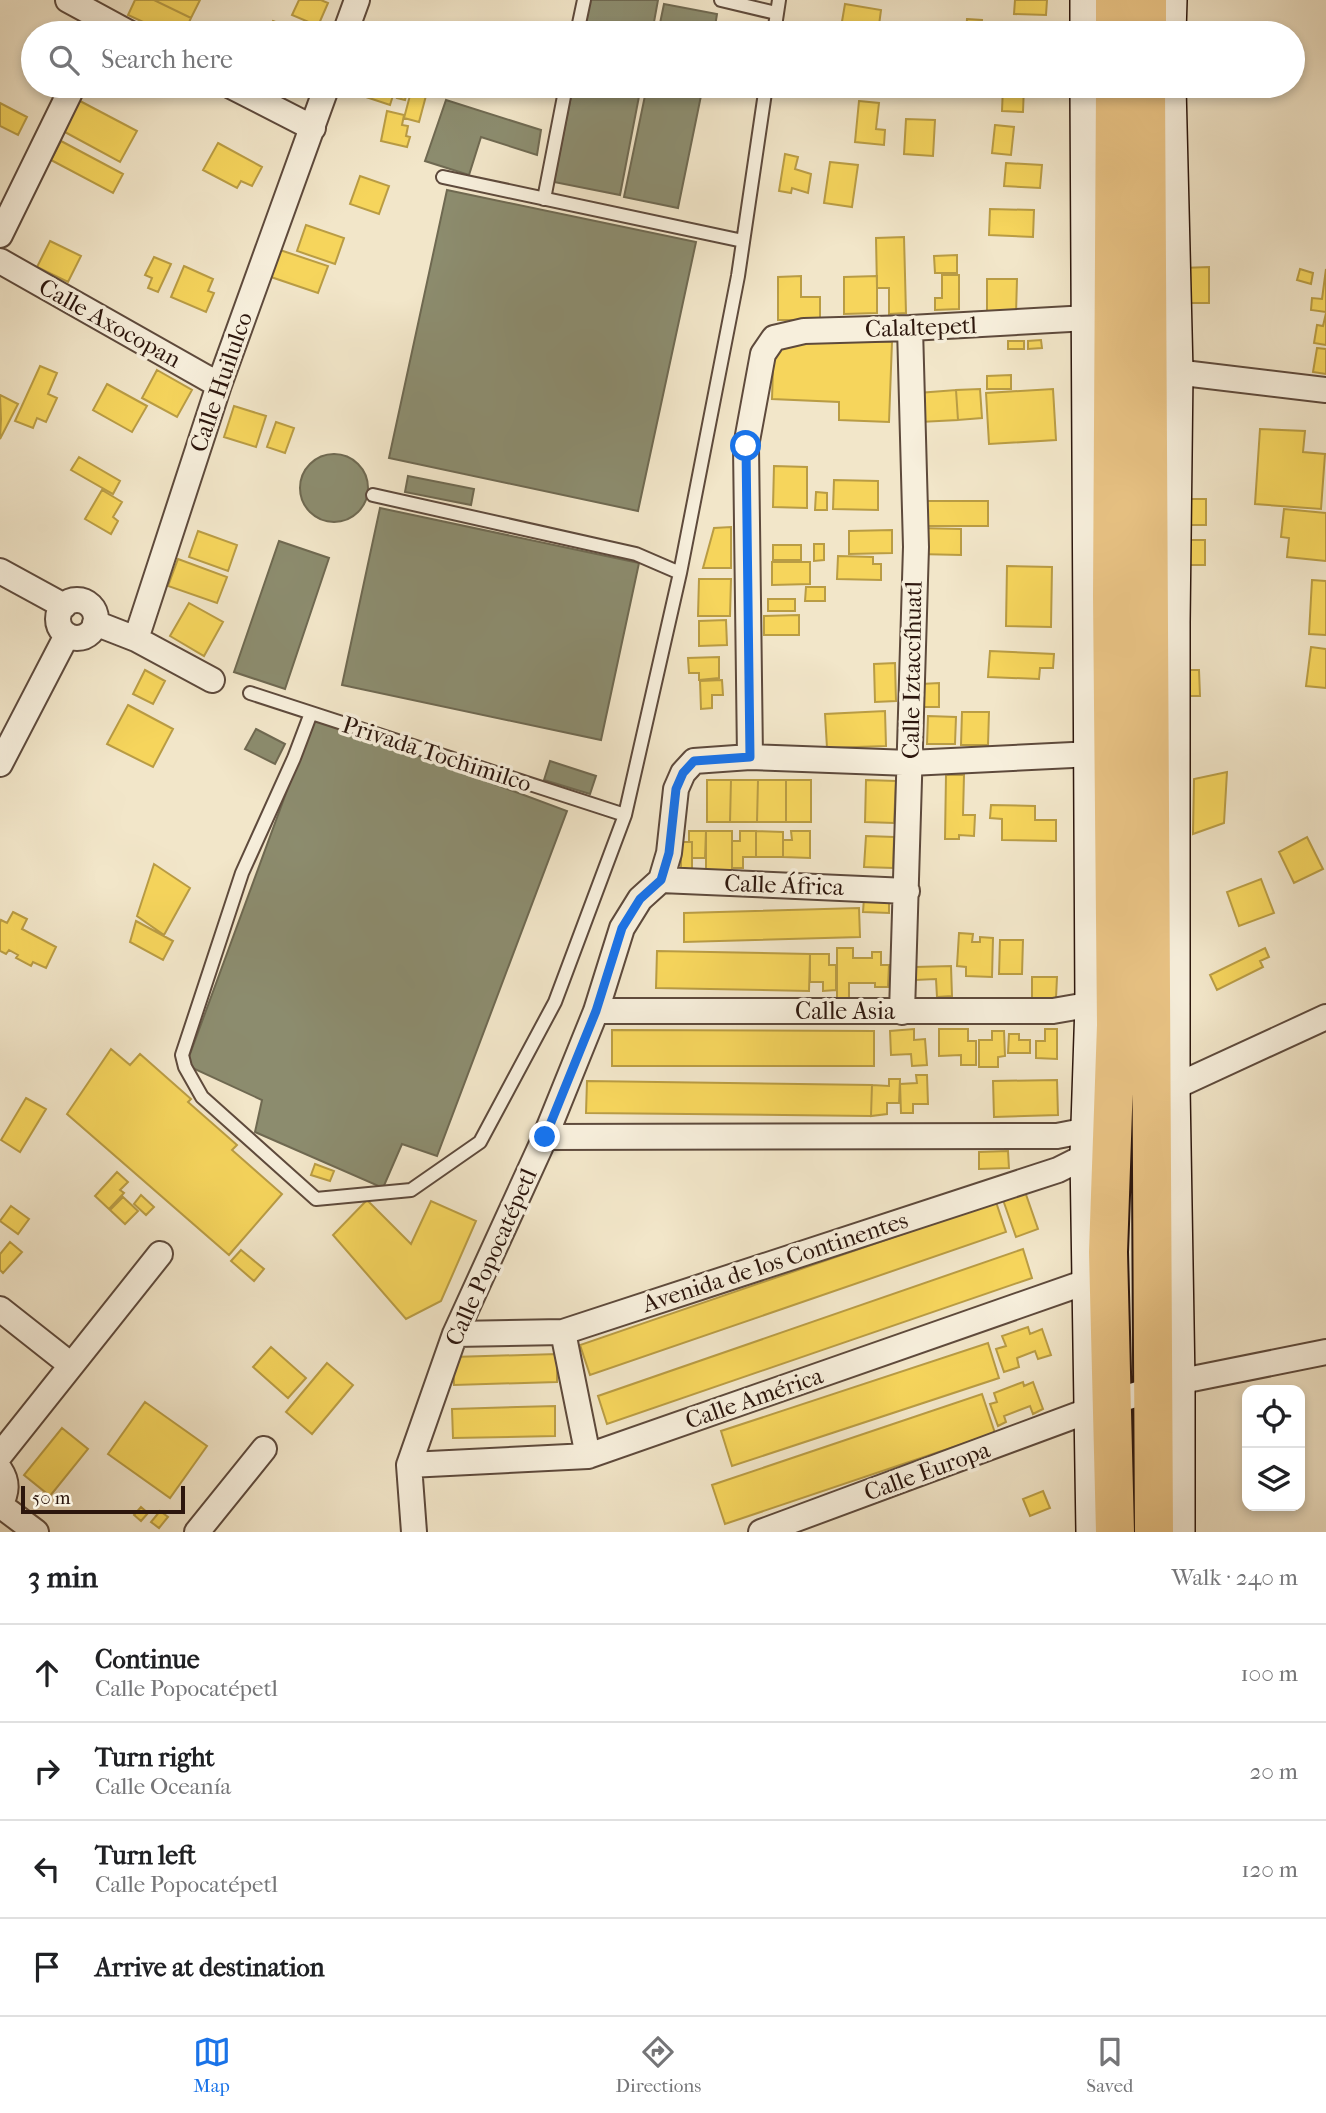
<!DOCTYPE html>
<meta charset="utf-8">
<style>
body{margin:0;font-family:"IM FELL French Canon",serif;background:#f6f6f6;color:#202124}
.controls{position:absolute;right:21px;bottom:21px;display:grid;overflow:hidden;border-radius:14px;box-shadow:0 4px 10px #0003}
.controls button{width:63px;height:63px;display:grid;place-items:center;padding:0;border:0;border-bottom:2px solid #e0e0e0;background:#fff;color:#202124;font:35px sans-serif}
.scale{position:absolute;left:21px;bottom:18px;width:164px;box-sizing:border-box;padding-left:7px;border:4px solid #2c160d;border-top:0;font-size:19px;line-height:24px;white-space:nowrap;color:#2c160d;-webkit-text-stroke:5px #f7efdc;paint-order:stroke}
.stop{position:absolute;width:21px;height:21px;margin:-16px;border:5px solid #1a73e8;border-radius:50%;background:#fff}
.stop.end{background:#1a73e8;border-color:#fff;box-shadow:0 2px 7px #0008}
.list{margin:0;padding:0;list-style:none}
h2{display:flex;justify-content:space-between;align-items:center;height:91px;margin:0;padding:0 28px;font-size:30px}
h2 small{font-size:23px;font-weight:400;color:#757577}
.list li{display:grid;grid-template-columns:46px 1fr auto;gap:21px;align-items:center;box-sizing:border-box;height:98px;padding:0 28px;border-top:2px solid #e0e0e0}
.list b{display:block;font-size:26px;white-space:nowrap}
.list p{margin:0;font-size:23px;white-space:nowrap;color:#757577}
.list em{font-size:23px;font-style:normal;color:#757577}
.icon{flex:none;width:38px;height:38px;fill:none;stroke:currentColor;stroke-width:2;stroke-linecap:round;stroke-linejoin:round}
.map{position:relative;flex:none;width:1326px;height:1532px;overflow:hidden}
.search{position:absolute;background:#fff;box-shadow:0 4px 10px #0003;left:21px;right:21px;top:21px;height:77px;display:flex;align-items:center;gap:18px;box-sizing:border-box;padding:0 24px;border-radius:38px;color:#757577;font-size:26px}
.sheet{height:483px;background:#fff}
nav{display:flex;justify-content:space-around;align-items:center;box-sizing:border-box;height:98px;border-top:2px solid #e0e0e0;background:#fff;font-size:19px;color:#757577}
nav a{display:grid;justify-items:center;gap:4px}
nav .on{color:#1a73e8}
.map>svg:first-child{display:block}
</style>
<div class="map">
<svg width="1326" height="1532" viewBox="0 0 1326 1532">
<rect width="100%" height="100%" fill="#f2e6c9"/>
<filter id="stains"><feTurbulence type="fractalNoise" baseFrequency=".00286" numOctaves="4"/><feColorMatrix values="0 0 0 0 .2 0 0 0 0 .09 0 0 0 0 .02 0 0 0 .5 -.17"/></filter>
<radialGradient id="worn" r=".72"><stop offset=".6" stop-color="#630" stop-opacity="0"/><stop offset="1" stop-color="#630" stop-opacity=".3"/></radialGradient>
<path fill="#f6d55c" stroke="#b99c44" stroke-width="2" d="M 135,0 L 154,0 L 191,18 L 184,33 L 167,33 L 128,15 Z
M 154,0 L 200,0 L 191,18 Z
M 299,0 L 321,0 L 328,3 L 318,26 L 292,15 Z
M 1015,0 L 1047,0 L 1046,15 L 1014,14 Z
M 845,4 L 881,10 L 878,33 L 840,33 Z
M 967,19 L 982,20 L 981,33 L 966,33 Z
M 273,21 L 303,33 L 268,33 Z
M 1034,26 L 1049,26 L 1049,33 L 1034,33 Z
M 362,86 L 396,86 L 390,105 L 360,95 Z
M 401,86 L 408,88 L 405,100 L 397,98 Z
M 842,86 L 890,86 L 889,94 Z
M 1003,86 L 1024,86 L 1023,112 L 1002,111 Z
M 412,88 L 427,92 L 419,122 L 404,118 Z
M 80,101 L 137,131 L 120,162 L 63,131 Z
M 859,101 L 879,103 L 876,129 L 885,130 L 884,145 L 855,142 Z
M 0,103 L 27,117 L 18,135 L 0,126 Z
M 387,111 L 404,115 L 402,125 L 408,126 L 406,136 L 410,137 L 407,147 L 381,141 Z
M 906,119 L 935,120 L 933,156 L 904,154 Z
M 995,125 L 1014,127 L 1011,155 L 992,153 Z
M 61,141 L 123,174 L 113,193 L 51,160 Z
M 218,143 L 262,167 L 252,186 L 241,181 L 237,188 L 203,170 Z
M 785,154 L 798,157 L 795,169 L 811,174 L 808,193 L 792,188 L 791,193 L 779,191 Z
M 830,162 L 858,165 L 852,207 L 824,203 Z
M 1006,163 L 1042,165 L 1040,188 L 1004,186 Z
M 360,176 L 389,186 L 379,214 L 350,204 Z
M 990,209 L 1034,210 L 1033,237 L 989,235 Z
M 306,225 L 344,238 L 335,264 L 297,251 Z
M 904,237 L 906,313 L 889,314 L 889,288 L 877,288 L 876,238 Z
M 50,241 L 81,256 L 68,282 L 37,267 Z
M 280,250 L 328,266 L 318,293 L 271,277 Z
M 957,255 L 957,273 L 935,273 L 934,256 Z
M 154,257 L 171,264 L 158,292 L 148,288 L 152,278 L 145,275 Z
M 184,266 L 213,279 L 208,291 L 214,293 L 206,312 L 171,297 Z
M 1209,267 L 1209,303 L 1181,303 L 1181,268 Z
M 1300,269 L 1313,273 L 1311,284 L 1297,280 Z
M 1326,269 L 1326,312 L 1311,310 L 1312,298 L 1322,299 Z
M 942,275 L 959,275 L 959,309 L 935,310 L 935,298 L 942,298 Z
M 801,276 L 801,297 L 820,297 L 820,320 L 778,320 L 778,277 Z
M 877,276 L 877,313 L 844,314 L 844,277 Z
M 987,279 L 1017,279 L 1016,314 L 987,314 Z
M 1326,313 L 1326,345 L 1314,343 L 1317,325 L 1323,326 Z
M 774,338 L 892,342 L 889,422 L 839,420 L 839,402 L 772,399 Z
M 1041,340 L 1042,348 L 1028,349 L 1028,341 Z
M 1008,341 L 1024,341 L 1024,349 L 1008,349 Z
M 1317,348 L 1326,349 L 1326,374 L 1313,372 Z
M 40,366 L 57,373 L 48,394 L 57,398 L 46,422 L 37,418 L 33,428 L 15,421 Z
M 157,370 L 192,390 L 177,417 L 142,398 Z
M 1011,375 L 1011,389 L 987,389 L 987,376 Z
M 107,384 L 147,406 L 132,432 L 93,410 Z
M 980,389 L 982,418 L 958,420 L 956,390 Z
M 1053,389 L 1056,440 L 989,444 L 986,393 Z
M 956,390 L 958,420 L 920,422 L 918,393 Z
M 0,395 L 18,404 L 0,439 L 1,419 Z
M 234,406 L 266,416 L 256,447 L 224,437 Z
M 276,422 L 294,428 L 285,453 L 267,447 Z
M 1260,429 L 1305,431 L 1303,452 L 1325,454 L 1321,509 L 1255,504 Z
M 79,457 L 120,481 L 113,494 L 71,470 Z
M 774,466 L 807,467 L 807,508 L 773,507 Z
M 834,480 L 878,481 L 878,510 L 833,509 Z
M 102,490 L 122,502 L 113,517 L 118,521 L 111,534 L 85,519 Z
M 816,492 L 827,493 L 827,510 L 815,510 Z
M 1184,499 L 1206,499 L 1206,525 L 1184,525 Z
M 920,501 L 988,501 L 988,526 L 920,526 Z
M 1284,509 L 1326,513 L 1326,561 L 1287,557 L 1289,538 L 1281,537 Z
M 731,527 L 731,568 L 703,568 L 714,528 Z
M 918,528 L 961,529 L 961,555 L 918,554 Z
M 892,530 L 892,553 L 849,554 L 849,531 Z
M 198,531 L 237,545 L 228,571 L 189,557 Z
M 1185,540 L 1205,540 L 1205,565 L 1185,565 Z
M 814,544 L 824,544 L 824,560 L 814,561 Z
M 773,545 L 801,545 L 801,560 L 773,560 Z
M 838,556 L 873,557 L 873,564 L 881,564 L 881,580 L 837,579 Z
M 178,559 L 227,577 L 217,603 L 168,586 Z
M 772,562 L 810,562 L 810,584 L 772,585 Z
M 1007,566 L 1052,567 L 1051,627 L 1006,626 Z
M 699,579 L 731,579 L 730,616 L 698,616 Z
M 1312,580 L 1326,581 L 1326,635 L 1309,634 Z
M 806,587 L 825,587 L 825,601 L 805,601 Z
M 768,599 L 795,599 L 795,611 L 768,611 Z
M 189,603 L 223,622 L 204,656 L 170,636 Z
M 799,615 L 799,635 L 764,635 L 764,616 Z
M 726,620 L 727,645 L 699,646 L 699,621 Z
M 1311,647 L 1326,649 L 1326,688 L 1306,686 Z
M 990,651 L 1054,654 L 1053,668 L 1040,668 L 1039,679 L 988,677 Z
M 719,657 L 719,678 L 699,680 L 699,673 L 689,673 L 688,658 Z
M 895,663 L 896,701 L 875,702 L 874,664 Z
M 145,670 L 165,681 L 153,704 L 133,694 Z
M 1184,670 L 1199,670 L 1200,696 L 1184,696 Z
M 722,680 L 723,695 L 712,695 L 712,708 L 701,709 L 700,681 Z
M 939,683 L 939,707 L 921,707 L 921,684 Z
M 128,705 L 173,729 L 153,767 L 107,744 Z
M 885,711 L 886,746 L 827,748 L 825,714 Z
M 962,712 L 989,712 L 988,745 L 961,745 Z
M 928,716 L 956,717 L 955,744 L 927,744 Z
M 1227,772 L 1224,823 L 1193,834 L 1194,779 Z
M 946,775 L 964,775 L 963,815 L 975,815 L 974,836 L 959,835 L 959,839 L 945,839 Z
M 707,780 L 731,780 L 730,822 L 707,822 Z
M 731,780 L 758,780 L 757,822 L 730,822 Z
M 758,780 L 786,780 L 786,822 L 757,822 Z
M 786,780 L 811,780 L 811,822 L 786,822 Z
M 866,780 L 896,781 L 894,823 L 865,822 Z
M 991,805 L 1035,806 L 1035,820 L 1056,820 L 1056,841 L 1002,840 L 1002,819 L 990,818 Z
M 689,831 L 706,831 L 705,858 L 692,858 L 692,842 L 689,842 Z
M 706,831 L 732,831 L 732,876 L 706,876 Z
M 740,831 L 756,831 L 756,857 L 743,857 L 743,868 L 732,868 L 732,841 L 740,841 Z
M 756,831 L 783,832 L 783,857 L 756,857 Z
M 791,831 L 810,831 L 810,858 L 783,857 L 783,840 L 792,840 Z
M 866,836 L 894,837 L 893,868 L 864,867 Z
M 1307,837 L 1323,869 L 1294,883 L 1279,852 Z
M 681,842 L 692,842 L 692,869 L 681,869 Z
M 154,864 L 190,888 L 164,935 L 137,916 Z
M 1261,879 L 1274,913 L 1239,926 L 1227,892 Z
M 864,898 L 889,898 L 889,913 L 863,912 Z
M 859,908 L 860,937 L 684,942 L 684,913 Z
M 13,912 L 27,919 L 22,929 L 56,947 L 46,968 L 33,962 L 31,966 L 16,958 L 18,955 L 9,950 L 6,954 L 0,951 L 0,923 L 1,920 L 7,923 Z
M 136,921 L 173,941 L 163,960 L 130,942 Z
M 959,933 L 973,934 L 972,942 L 980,942 L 980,937 L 993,938 L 992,977 L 966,976 L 966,967 L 957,966 Z
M 1000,940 L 1023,940 L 1022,974 L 999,974 Z
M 837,948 L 853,948 L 853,958 L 872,958 L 872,952 L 881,952 L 881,965 L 889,965 L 888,987 L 875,987 L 875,983 L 849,983 L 849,999 L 837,999 Z
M 1265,948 L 1269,957 L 1260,961 L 1263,967 L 1217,990 L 1210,975 Z
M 657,951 L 810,954 L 809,991 L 656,988 Z
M 810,954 L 829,954 L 829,965 L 836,965 L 836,990 L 823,991 L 823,982 L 810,982 Z
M 951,966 L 952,996 L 937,997 L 936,979 L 915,980 L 915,967 Z
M 1032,977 L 1057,977 L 1056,998 L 1032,998 Z
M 914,1029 L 914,1040 L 925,1039 L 927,1065 L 912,1066 L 911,1054 L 891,1055 L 890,1031 Z
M 939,1029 L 968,1029 L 968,1041 L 976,1041 L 976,1065 L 961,1065 L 961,1055 L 939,1056 Z
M 1045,1029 L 1057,1029 L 1057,1059 L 1036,1058 L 1036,1041 L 1045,1041 Z
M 612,1030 L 874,1031 L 874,1066 L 612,1066 Z
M 992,1031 L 1004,1031 L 1005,1056 L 998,1057 L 998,1067 L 979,1067 L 979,1040 L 992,1040 Z
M 1009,1034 L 1019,1034 L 1019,1040 L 1030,1040 L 1030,1053 L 1008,1053 Z
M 111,1049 L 130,1065 L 140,1054 L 191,1099 L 188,1102 L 237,1145 L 232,1150 L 282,1194 L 229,1255 L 67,1114 Z
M 916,1075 L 927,1075 L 928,1104 L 913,1104 L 913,1113 L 901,1113 L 900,1084 L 917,1083 Z
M 889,1079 L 900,1079 L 899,1103 L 887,1103 L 887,1114 L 871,1116 L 872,1085 L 889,1086 Z
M 1057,1080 L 1058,1115 L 994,1117 L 993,1081 Z
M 587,1081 L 872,1085 L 871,1116 L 586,1113 Z
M 26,1098 L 46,1109 L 20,1152 L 1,1140 Z
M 1008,1151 L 1009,1168 L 979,1169 L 979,1152 Z
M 315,1164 L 334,1171 L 330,1181 L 311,1175 Z
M 117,1172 L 128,1182 L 120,1190 L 124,1193 L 109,1209 L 95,1196 Z
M 1022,1183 L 1038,1229 L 1016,1237 L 1002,1197 Z
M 141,1195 L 154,1207 L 146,1215 L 134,1204 Z
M 123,1197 L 138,1211 L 125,1224 L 110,1210 Z
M 367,1200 L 411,1244 L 431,1201 L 476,1221 L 441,1301 L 406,1319 L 333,1235 Z
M 996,1202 L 1006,1232 L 590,1375 L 580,1345 Z
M 11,1206 L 29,1219 L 18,1234 L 0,1221 Z
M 10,1242 L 22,1252 L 3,1273 L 0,1270 L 0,1254 Z
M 1023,1249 L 1032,1278 L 607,1424 L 598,1396 Z
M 241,1250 L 264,1269 L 254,1281 L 231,1261 Z
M 1028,1327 L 1030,1334 L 1042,1329 L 1051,1355 L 1038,1359 L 1035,1351 L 1017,1358 L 1019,1367 L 1004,1372 L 996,1349 L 1006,1346 L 1002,1336 Z
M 988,1343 L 999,1378 L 732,1466 L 721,1431 Z
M 271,1347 L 306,1378 L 288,1398 L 253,1367 Z
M 557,1354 L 557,1382 L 454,1385 L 453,1357 Z
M 327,1363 L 353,1385 L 312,1434 L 286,1412 Z
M 1023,1382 L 1024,1386 L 1033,1382 L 1043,1409 L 1033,1414 L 1030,1406 L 1004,1416 L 1006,1422 L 998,1426 L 990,1404 L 997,1402 L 994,1393 Z
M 982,1394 L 995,1433 L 725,1524 L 712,1485 Z
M 145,1402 L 207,1446 L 170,1498 L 108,1454 Z
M 555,1406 L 555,1436 L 453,1438 L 452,1409 Z
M 62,1428 L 88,1449 L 50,1496 L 24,1475 Z
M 1043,1491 L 1050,1508 L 1030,1516 L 1023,1499 Z
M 141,1507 L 148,1513 L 141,1521 L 134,1515 Z
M 160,1511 L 168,1517 L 159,1528 L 151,1522 Z"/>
<path fill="#8c8c6e" stroke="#6f6951" stroke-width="2" d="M 590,0 L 658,0 L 652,33 L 584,33 Z
M 664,4 L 717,14 L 714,33 L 658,33 Z
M 573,86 L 641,86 L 620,195 L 554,182 Z
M 647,86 L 703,86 L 678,208 L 624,197 Z
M 446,100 L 541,130 L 537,155 L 481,137 L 469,175 L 425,161 Z
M 447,190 L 696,242 L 638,511 L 389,458 Z
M300 488a34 34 0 1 1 68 0a34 34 0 1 1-68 0Z
M 408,476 L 474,489 L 471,505 L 405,492 Z
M 380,508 L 639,563 L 601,740 L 342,685 Z
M 279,541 L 329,558 L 285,689 L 234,672 Z
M 314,717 L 567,811 L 437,1156 L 402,1144 L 383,1188 L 255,1132 L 262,1100 L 186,1065 Z
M 256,729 L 285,744 L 275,764 L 245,749 Z
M 550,761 L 596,776 L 590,794 L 544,780 Z"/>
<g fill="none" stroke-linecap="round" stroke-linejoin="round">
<defs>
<path id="lane" d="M 721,0 L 776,13
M 577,33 L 584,0
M 774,33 L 779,0
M 443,177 L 743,241
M 544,199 L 566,86
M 373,495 L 636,554 L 680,573
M 250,693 L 625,815
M 311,713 L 294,758 L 242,873 L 182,1055 L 185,1067 L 202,1097 L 316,1199 L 411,1190 L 480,1142 L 555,1002 L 625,815 L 680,573 L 738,276 L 766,86"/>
<path id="street" d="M 68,0 L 129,33
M 345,33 L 357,0
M 231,86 L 313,128
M 0,235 L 73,86
M 0,261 L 219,385
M 1175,372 L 1326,390
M 0,571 L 64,606
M58 619a19 19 0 1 1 38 0a19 19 0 1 1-38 0Z
M 95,623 L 136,639 L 212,680
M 136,639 L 219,385 L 327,86
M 750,757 L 746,446 L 763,354 L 774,338 L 804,331 L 910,328 L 1088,318
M 0,764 L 67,635
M 661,880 L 907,891
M 596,1011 L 1053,1011 L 1093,1004
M 902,1012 L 916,547 L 910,328
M 1172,1088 L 1326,1017
M 545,1137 L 1057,1136 L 1088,1130
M 0,1309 L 71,1365
M 563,1332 L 588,1456
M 455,1334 L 563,1332 L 1058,1170 L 1088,1155
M 0,1455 L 160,1254
M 409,1465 L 588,1456 L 1089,1281
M 0,1470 C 8,1482 7,1492 0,1505
M 0,1505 L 36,1532
M 197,1532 L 264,1449
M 414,1532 L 409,1465 L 455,1334 L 545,1137 L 596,1011 L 622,928 L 640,899 L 661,880 L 669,853 L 676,789 L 683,773 L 694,761 L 750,757 L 910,763 L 1093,754
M 761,1532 L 1112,1402 L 1177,1382 L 1326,1352"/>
<path id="secondary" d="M 1088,33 L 1088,0
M 1168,33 L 1169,0
M 1088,86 L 1093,1004 L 1088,1155 L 1094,1532
M 1168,86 L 1175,372 L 1172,622 L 1172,1088 L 1177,1382 L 1177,1532"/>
<path id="primary" d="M 1115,33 L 1115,0
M 1147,33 L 1147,0
M 1115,86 L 1112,596 L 1116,1025 L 1108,1252 L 1115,1532
M 1146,86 L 1154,1532"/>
</defs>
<use href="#lane" stroke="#5e4a3c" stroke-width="16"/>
<use href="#street" stroke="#5e4a3c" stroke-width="28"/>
<use href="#secondary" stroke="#2c160d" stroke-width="38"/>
<use href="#primary" stroke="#2c160d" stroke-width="42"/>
<use href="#lane" stroke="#f7efdc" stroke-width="12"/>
<use href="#street" stroke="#f7efdc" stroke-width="24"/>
<use href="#secondary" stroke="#f7efdc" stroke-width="35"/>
<use href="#primary" stroke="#e9c384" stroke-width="38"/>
</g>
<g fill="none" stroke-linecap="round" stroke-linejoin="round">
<path stroke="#1a73e8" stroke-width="9" d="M 545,1137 L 596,1011 L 622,928 L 640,899 L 661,880 L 669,853 L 676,789 L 683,773 L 694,761 L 750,757 L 746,446"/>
</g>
<g text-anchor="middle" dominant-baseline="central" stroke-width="7" stroke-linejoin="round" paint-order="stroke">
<g font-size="24" fill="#2c160d" stroke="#f7efdc">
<text transform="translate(110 323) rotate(29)">Calle Axocopan</text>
<text transform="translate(921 327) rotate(-2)">Calaltepetl</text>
<text transform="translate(221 382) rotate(-71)">Calle Huilulco</text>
<text transform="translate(912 670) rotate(-89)">Calle Iztaccíhuatl</text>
<text transform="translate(437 754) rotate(18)">Privada Tochimilco</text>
<text transform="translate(784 885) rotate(2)">Calle África</text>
<text x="845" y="1011">Calle Asia</text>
<text transform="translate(491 1257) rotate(-66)">Calle Popocatépetl</text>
<text transform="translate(775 1262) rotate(-18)">Avenida de los Continentes</text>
<text transform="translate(754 1398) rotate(-19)">Calle América</text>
<text transform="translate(927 1471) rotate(-20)">Calle Europa</text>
</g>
</g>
<rect width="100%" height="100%" filter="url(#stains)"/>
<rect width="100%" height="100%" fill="url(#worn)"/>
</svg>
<div class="controls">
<button><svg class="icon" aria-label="locate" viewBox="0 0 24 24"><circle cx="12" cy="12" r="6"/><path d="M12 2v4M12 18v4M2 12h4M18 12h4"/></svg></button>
<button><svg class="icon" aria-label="layers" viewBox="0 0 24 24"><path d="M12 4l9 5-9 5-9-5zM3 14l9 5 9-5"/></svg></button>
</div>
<div class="scale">50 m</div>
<div class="stop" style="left:746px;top:446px"></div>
<div class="stop end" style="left:545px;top:1137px"></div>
<div class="search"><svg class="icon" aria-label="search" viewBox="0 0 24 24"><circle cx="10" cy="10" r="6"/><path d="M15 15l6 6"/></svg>Search here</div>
</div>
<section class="sheet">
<h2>3 min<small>Walk · 240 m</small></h2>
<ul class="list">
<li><svg class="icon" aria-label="ahead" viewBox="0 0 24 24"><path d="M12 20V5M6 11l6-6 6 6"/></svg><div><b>Continue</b><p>Calle Popocatépetl</p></div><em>100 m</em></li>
<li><svg class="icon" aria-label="right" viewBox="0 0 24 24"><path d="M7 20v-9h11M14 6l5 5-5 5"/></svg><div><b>Turn right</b><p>Calle Oceanía</p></div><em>20 m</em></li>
<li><svg class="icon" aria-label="left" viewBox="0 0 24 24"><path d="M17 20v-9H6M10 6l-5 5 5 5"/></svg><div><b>Turn left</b><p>Calle Popocatépetl</p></div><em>120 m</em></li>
<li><svg class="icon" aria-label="arrive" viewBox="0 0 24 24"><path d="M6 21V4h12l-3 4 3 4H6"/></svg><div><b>Arrive at destination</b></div></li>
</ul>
</section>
<nav>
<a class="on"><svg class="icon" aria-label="map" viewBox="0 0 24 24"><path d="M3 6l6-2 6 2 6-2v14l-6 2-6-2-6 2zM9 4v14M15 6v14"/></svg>Map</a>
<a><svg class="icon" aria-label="directions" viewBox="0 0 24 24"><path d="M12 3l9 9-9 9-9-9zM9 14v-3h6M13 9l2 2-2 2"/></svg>Directions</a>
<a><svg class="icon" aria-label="saved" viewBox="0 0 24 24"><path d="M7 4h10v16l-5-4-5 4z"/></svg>Saved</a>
</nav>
